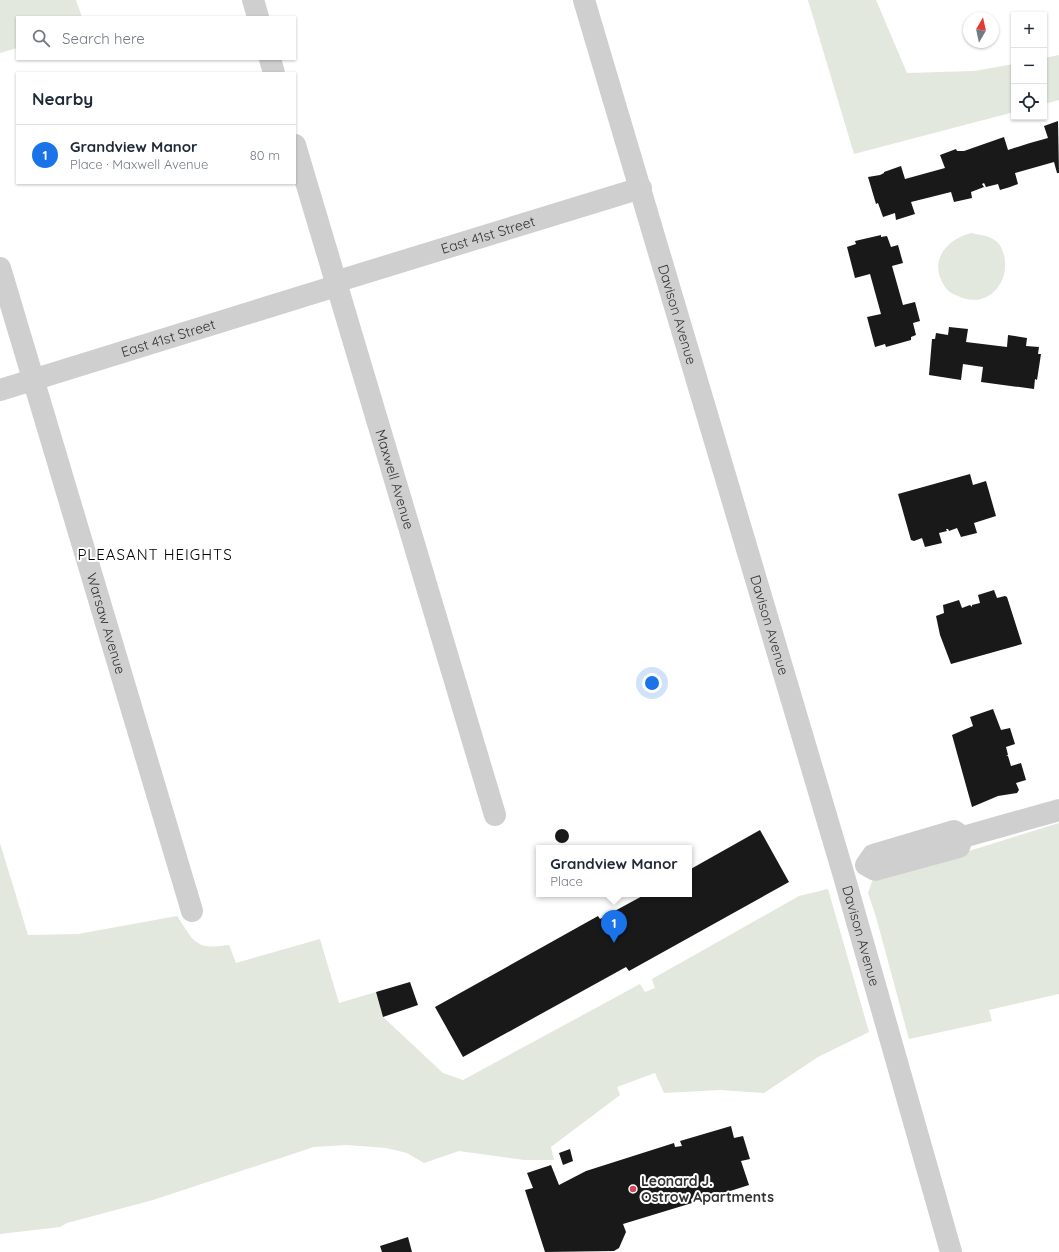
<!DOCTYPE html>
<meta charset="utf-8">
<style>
body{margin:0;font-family:Quicksand,sans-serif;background:#f6f6f7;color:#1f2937}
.controls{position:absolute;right:12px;top:12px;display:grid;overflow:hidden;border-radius:0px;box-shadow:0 1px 3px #0004}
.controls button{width:36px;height:36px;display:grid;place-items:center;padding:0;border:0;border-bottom:1px solid #e0e1e3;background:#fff;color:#1f2937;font:20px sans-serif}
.compass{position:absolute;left:963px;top:12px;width:36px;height:36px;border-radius:50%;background:#fff;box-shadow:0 1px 3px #0004;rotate:9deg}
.you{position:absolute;left:652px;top:683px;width:14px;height:14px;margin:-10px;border:3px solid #fff;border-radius:50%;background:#1a73e8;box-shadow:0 0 0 6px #1a73e833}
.badge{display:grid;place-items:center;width:26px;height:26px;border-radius:50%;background:#1a73e8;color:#fff;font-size:13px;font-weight:700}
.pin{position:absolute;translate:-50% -33px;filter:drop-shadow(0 1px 2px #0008)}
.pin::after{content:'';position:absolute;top:21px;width:14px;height:12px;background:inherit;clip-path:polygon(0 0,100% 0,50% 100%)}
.popup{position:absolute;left:536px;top:845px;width:156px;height:52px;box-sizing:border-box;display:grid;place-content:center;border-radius:0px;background:#fff;filter:drop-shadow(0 1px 3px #0005);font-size:13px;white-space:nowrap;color:#747a83}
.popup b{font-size:15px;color:#1f2937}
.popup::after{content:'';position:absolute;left:50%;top:100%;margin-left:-8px;border:8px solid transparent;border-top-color:#fff}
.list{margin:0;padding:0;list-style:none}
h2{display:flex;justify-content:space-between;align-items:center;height:52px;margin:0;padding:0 16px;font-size:17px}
h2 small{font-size:13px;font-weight:400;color:#747a83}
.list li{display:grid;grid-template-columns:26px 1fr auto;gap:12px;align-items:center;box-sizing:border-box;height:60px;padding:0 16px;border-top:1px solid #e0e1e3}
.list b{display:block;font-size:15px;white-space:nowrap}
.list p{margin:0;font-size:13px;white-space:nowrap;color:#747a83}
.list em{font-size:13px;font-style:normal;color:#747a83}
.icon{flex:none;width:22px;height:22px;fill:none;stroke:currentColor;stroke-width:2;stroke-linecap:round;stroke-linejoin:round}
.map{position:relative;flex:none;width:1059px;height:1252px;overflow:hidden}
.search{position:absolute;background:#fff;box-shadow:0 1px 3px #0004;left:16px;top:16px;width:280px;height:44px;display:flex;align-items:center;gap:10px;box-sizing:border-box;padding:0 14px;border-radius:0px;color:#747a83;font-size:15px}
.panel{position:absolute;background:#fff;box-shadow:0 1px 3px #0004;left:16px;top:72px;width:280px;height:112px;border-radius:0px}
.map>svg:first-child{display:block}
</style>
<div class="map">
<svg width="1059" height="1252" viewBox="0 0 1059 1252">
<rect width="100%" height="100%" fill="#fff"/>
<path fill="#e2e8dd" d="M 0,0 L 76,0 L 82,17 L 17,17 L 17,48 L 0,53 Z
M 808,0 L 876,0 L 907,73 L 974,71 L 1014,64 L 1014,112 L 854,154 Z
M 1059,55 L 1059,100 L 1044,104 L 1044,58 Z
M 971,233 C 980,235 993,236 999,244 C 1016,269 996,309 963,298 C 956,295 950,294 945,287 C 928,262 945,240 971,233 Z
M 1059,823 L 1059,994 L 989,1010 L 992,1021 L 909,1039 L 876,917 L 868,893 L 872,881 Z
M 0,843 L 28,935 L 78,934 L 177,916 C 195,942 194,950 229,945 L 236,963 L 320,939 L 339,1003 L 376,992 L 383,1017 L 443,1073 L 463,1080 L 640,984 L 645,992 L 655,988 L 652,979 L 799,896 L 828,889 L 869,1032 L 818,1057 L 764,1093 L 720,1090 L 664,1093 L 655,1073 L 617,1087 L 620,1095 L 551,1147 L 554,1160 L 524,1160 L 459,1151 L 424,1163 L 407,1153 L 386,1148 L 347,1145 L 314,1147 L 153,1200 L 67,1223 L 60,1227 L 0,1234 Z"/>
<path fill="#191919" d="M 1058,121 L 1059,173 L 1057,173 L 1054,162 L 1015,173 L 1018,184 L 1010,187 L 1000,190 L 998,184 L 986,187 L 984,183 L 982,184 L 984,187 L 971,192 L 972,198 L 954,202 L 951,192 L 911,202 L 915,214 L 896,220 L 895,213 L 883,217 L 878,203 L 876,204 L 868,177 L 880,175 L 884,173 L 884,172 L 901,166 L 905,179 L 945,168 L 940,155 L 956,149 L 957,151 L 964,151 L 1004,137 L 1008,150 L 1030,143 L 1048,138 L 1044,126 Z
M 881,235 L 881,237 L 887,236 L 891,247 L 898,245 L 903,263 L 892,266 L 903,305 L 915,302 L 920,321 L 913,323 L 916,335 L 911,337 L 911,340 L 886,347 L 885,344 L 875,347 L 867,317 L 881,314 L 870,274 L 855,278 L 847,247 L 856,244 L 855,241 Z
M 949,327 L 968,329 L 966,342 L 1007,347 L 1008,335 L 1027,338 L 1026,346 L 1039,347 L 1038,354 L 1041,354 L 1037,380 L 1035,379 L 1034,389 L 981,382 L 983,367 L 963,364 L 961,380 L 929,375 L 932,339 L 935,339 L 936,333 L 948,335 Z
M 970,474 L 973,485 L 986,481 L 996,516 L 974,523 L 977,533 L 961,537 L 957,528 L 949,531 L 948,529 L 946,529 L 947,531 L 939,533 L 942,543 L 925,547 L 922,538 L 914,541 L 911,540 L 898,494 Z
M 994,590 L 997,598 L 1005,596 L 1007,597 L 1022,644 L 951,664 L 940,635 L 936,616 L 944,613 L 943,605 L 959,600 L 962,608 L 970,605 L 972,607 L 972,605 L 980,603 L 978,595 Z
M 993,709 L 1001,730 L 1010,728 L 1015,744 L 1006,747 L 1008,755 L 1006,755 L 1008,756 L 1011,766 L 1021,763 L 1026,780 L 1016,783 L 1019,790 L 1017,793 L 998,796 L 972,807 L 952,735 L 973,726 L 970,717 Z
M555 836a7 7 0 1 1 14 0a7 7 0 1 1-14 0Z
M 760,830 L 789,882 L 629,971 L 626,967 L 463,1057 L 435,1007 L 598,916 L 600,919 L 646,894 L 689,894 L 689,870 Z
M 410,982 L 418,1005 L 383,1017 L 376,992 Z
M 731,1126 L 734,1138 L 743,1136 L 750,1159 L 741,1161 L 749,1185 L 699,1201 L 697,1197 L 691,1199 L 692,1203 L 623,1224 L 626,1232 L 619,1248 L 614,1251 L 545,1252 L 525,1190 L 533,1188 L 527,1173 L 551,1165 L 559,1185 L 586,1171 L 674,1143 L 675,1147 L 682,1146 L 680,1141 Z
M 570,1149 L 573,1161 L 563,1165 L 559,1153 Z
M 408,1237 L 412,1252 L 382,1252 L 380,1246 Z"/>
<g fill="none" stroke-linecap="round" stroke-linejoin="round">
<g stroke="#cfcfcf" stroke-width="22">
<path d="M 253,0 L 258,17"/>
<path id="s1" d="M 584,0 L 844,876 L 951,1252"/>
<path d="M 270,59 L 274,73"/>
<path id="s2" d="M 295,145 L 495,815"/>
<path id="s3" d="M 0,268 L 192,911"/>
<path id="s4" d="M 335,282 L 641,188"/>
<path id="s5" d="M 0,390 L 336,286"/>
<path d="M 963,837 L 959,847 L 875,870 L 866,865 L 873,855 L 954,831 L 963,837 L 1059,810"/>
</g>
</g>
<circle fill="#d24c57" stroke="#fff" stroke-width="1.5" cx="633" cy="1189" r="4"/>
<g text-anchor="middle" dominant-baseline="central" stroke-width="4" stroke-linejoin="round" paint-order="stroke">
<g font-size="14" fill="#323232" stroke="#fff">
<text stroke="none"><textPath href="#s4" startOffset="160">East 41st Street</textPath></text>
<text stroke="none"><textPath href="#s1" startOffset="328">Davison Avenue</textPath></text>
<text stroke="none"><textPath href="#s5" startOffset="176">East 41st Street</textPath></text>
<text stroke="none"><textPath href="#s2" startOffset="349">Maxwell Avenue</textPath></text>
<text stroke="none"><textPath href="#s3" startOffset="371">Warsaw Avenue</textPath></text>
<text stroke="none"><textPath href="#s1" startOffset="652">Davison Avenue</textPath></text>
<text stroke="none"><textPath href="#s1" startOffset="976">Davison Avenue</textPath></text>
</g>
<g font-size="14" font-weight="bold" fill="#323232" stroke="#fff" text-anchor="start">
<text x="641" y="1181">Leonard J.<tspan x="641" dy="16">Ostrow Apartments</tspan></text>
</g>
<g font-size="15" letter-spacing="1" fill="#000" stroke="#fff">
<text x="155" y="554">PLEASANT HEIGHTS</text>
</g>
</g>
</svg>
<div class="controls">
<button>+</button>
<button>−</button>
<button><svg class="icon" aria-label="locate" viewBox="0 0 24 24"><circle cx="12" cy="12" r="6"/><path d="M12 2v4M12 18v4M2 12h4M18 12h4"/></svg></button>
</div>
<svg class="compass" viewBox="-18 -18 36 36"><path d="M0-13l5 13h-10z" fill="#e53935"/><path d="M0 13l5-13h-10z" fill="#747a83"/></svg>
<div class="you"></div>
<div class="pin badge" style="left:614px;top:943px">1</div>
<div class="popup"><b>Grandview Manor</b>Place</div>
<div class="search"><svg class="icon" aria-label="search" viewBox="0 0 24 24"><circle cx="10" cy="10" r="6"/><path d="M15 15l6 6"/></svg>Search here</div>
<section class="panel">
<h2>Nearby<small></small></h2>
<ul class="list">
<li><span class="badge">1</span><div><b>Grandview Manor</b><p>Place · Maxwell Avenue</p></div><em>80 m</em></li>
</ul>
</section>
</div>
